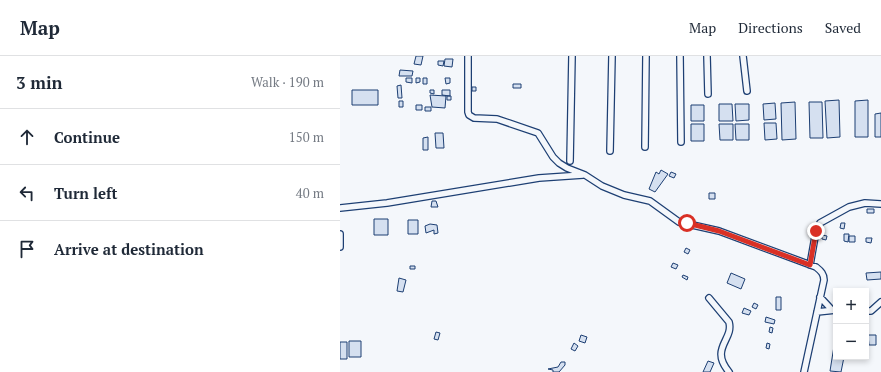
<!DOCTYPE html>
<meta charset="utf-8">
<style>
body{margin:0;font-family:"PT Serif",serif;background:#f6f6f7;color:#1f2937}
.controls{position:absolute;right:12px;bottom:12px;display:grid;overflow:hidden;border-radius:0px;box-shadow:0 2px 6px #0003}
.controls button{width:36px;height:36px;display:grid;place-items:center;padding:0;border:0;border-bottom:1px solid #e0e1e3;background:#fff;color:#1f2937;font:20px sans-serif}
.stop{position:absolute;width:12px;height:12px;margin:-9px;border:3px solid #d93025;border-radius:50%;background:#fff}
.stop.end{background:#d93025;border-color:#fff;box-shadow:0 1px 4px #0008}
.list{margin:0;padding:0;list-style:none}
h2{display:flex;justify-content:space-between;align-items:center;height:52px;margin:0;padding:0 16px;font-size:17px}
h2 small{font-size:13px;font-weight:400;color:#747a83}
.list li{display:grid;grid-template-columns:26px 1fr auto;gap:12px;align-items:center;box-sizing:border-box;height:56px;padding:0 16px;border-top:1px solid #e0e1e3}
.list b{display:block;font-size:15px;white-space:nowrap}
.list em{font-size:13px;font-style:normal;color:#747a83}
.icon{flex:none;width:22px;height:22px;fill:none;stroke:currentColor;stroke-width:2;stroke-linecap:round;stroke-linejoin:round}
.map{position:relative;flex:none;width:541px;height:316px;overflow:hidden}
header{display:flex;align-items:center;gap:24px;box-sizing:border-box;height:56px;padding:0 20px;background:#fff;border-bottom:1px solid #e0e1e3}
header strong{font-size:19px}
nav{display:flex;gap:22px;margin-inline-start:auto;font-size:14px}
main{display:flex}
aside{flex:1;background:#fff}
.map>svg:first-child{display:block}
</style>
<header>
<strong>Map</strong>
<nav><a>Map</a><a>Directions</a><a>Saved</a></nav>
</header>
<main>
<aside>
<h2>3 min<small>Walk · 190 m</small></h2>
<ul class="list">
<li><svg class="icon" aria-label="ahead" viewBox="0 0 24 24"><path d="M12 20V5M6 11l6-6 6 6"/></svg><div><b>Continue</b></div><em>150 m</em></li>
<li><svg class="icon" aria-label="left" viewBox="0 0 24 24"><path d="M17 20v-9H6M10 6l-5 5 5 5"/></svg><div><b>Turn left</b></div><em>40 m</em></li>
<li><svg class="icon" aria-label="arrive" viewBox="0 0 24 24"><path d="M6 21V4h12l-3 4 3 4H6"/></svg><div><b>Arrive at destination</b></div></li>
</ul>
</aside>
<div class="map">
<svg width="541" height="316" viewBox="0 0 541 316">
<rect width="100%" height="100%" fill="#f4f7fb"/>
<path fill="#d5e0f0" stroke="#1d3f73" d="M 76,0 L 83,0 L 81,9 L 74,8 Z
M 105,3 L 113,3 L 112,11 L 104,10 Z
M 98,5 L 104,5 L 103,10 L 98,9 Z
M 60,14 L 73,15 L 72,20 L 59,20 Z
M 66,22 L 72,22 L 72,27 L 66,26 Z
M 76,22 L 80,22 L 80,26 L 76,27 Z
M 83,22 L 87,22 L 87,28 L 83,28 Z
M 105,22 L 110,22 L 110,27 L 106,28 Z
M 173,28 L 181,28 L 181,32 L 173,32 Z
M 61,29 L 62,42 L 58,42 L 57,30 Z
M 132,31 L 136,31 L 136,35 L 132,35 Z
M 12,34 L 38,34 L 38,49 L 12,49 Z
M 90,34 L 94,34 L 94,38 L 90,37 Z
M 102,34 L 110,34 L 110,40 L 102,39 Z
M 90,39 L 106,40 L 105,52 L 92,51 Z
M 107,40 L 111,40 L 111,44 L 107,44 Z
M 499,44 L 500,81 L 487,82 L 485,45 Z
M 528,44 L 528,81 L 515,81 L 515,45 Z
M 59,45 L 63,45 L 63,51 L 59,51 Z
M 455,46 L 456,83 L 442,84 L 441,47 Z
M 469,46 L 482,46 L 483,82 L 470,82 Z
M 435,47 L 436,63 L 424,64 L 423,48 Z
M 379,48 L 392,48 L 393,65 L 379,65 Z
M 395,48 L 409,48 L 409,64 L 396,65 Z
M 76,49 L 82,49 L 82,54 L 76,54 Z
M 351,49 L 364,49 L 364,65 L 351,65 Z
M 85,51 L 91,51 L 91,55 L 85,55 Z
M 541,57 L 541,81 L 535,81 L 535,58 Z
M 424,67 L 436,67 L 437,83 L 425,84 Z
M 351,68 L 364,68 L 364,85 L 351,85 Z
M 379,68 L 393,68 L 393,84 L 380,84 Z
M 395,68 L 409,68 L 409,84 L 396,84 Z
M 95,77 L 103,77 L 104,92 L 96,92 Z
M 88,81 L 88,94 L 83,94 L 83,82 Z
M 321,114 L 328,118 L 315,136 L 309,133 L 316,116 L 319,118 Z
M 331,116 L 336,118 L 334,122 L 329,120 Z
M 369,137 L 375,137 L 375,143 L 369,143 Z
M 92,145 L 96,145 L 98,151 L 91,151 Z
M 527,153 L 534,153 L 534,157 L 527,157 Z
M 34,163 L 48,163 L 48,179 L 34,179 Z
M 68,164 L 78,164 L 78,178 L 68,178 Z
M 501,167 L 505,167 L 504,173 L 500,172 Z
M 90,168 L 97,169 L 98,177 L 94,178 L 94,174 L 86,177 L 85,170 Z
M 504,178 L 509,178 L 508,186 L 504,185 Z
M 482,179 L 487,180 L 486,184 L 482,183 Z
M 509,180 L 515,180 L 515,186 L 509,186 Z
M 526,182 L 532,182 L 531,187 L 526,186 Z
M 346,192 L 350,194 L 348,198 L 344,196 Z
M 333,207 L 338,209 L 336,213 L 331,211 Z
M 70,210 L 75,210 L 75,213 L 70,213 Z
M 541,216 L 541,223 L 527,224 L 526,217 Z
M 391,217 L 405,223 L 401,233 L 387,227 Z
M 343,219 L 348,221 L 347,224 L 342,221 Z
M 59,222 L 66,224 L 63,236 L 57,235 Z
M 436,241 L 441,241 L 441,254 L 436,254 Z
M 414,247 L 418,249 L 416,253 L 412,251 Z
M 404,252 L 411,255 L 409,259 L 402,257 Z
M 426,261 L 435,264 L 434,268 L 425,266 Z
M 430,271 L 433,272 L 432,277 L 429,276 Z
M 96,276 L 100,277 L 98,284 L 94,283 Z
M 241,279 L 247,281 L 245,287 L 239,285 Z
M 528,279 L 536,279 L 536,289 L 529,289 Z
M 9,285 L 21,285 L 21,301 L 9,301 Z
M 0,286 L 7,286 L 7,303 L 0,303 Z
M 234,287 L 238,290 L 235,295 L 231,293 Z
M 427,287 L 430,288 L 429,293 L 426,292 Z
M 494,290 L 496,291 L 496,301 L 504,301 L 501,316 L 490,315 Z
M 368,305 L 374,307 L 370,316 L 363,316 Z
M 221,306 L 225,306 L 225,309 L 219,316 L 213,316 L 213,314 L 208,313 L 218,311 Z"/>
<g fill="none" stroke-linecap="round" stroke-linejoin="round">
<defs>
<path id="minor" d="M 128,0 L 128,56 L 129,59 L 134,62 L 157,63 L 198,77 L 213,101 L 219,107 L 227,112 L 245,119 L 262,130 L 284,139 L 310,145 L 339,166 L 379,175 L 476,211 C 481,215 484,218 484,224 L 464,316
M 340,0 L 341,86
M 367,0 L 368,38
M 403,0 L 407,35
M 305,91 L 306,0
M 270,95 L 272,0
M 230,105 L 232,0
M 0,152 L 47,147 L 199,122 L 243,119
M 0,178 L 0,191
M 470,209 L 476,175 L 480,167 L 509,151 L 525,147 L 541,148
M 480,241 L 492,254
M 369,242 L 389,266 C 394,284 369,292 389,316
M 526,255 L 531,255 L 541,246
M 477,256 L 496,254"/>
</defs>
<use href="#minor" stroke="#1d3f73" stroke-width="8"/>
<use href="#minor" stroke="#f4f7fb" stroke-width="5.5"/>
</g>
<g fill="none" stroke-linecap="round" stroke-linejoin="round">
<path stroke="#d93025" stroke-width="5" d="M 347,167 L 379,175 L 470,209 L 476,175"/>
</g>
</svg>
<div class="controls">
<button>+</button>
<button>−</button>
</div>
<div class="stop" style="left:347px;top:167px"></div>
<div class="stop end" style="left:476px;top:175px"></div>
</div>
</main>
